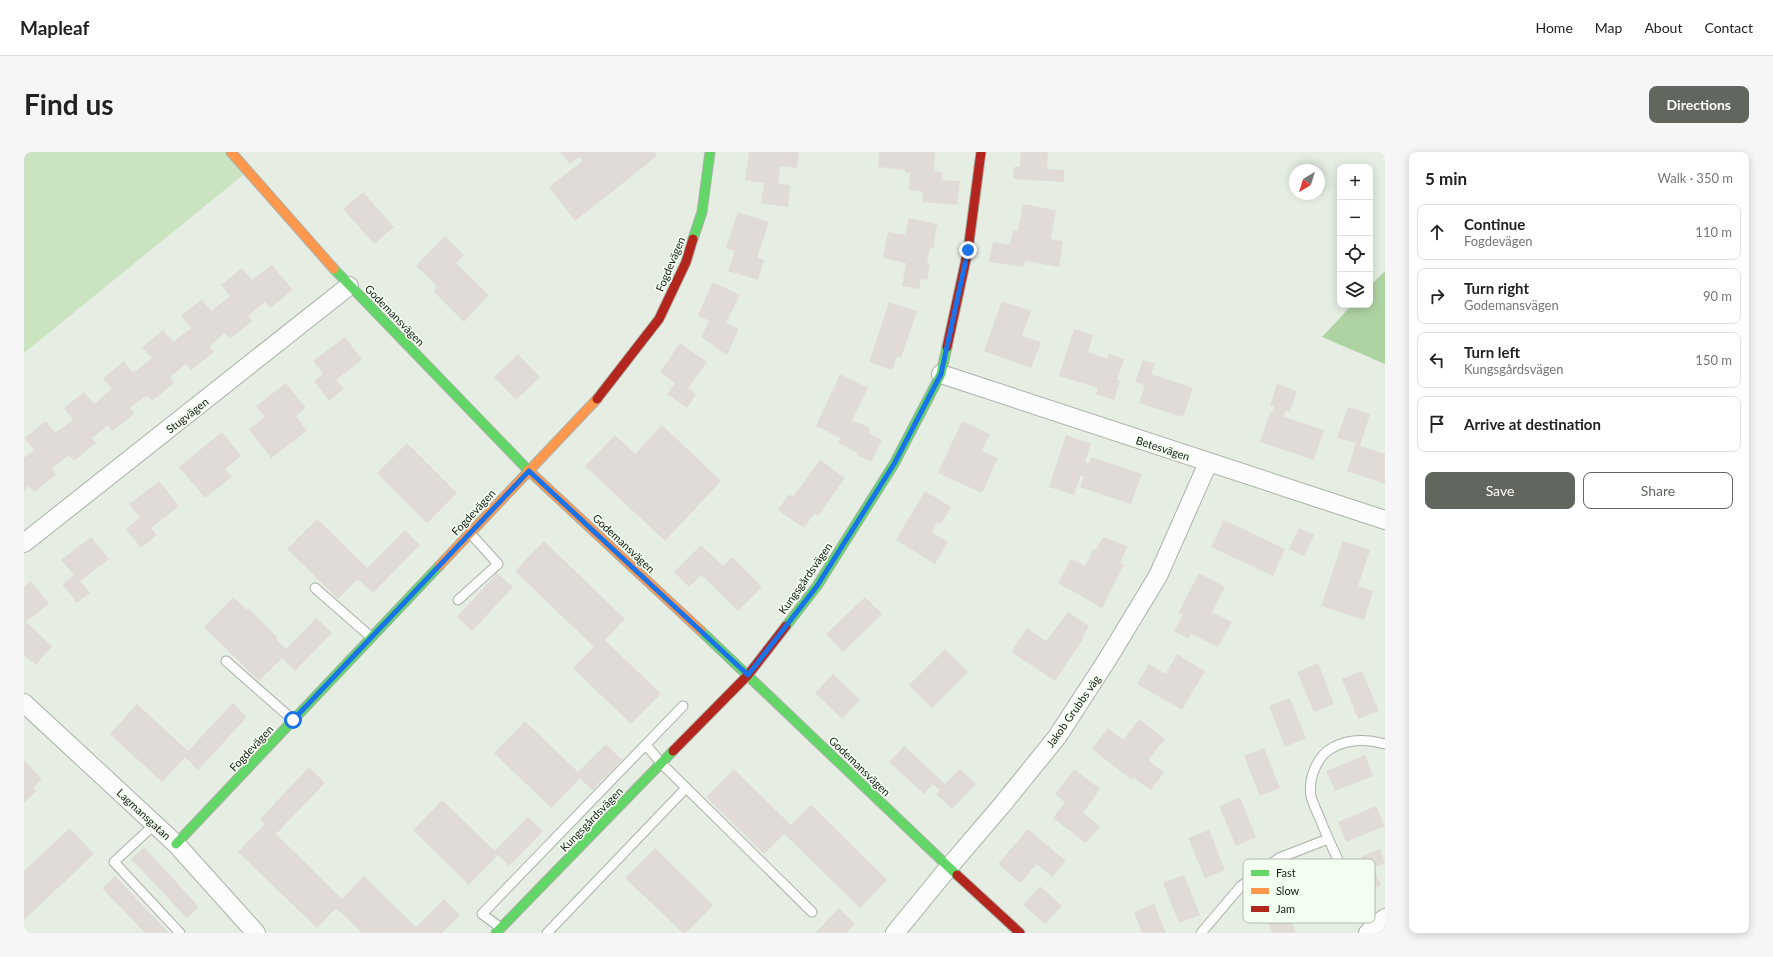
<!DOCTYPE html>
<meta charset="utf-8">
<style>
body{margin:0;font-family:Lato,sans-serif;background:#f6f6f6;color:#222}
.controls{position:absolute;right:12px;top:12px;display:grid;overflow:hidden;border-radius:8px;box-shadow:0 2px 10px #0003}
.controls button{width:36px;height:36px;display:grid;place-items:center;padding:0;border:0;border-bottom:1px solid #e0e0e0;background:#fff;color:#222;font:20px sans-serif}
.compass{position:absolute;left:1265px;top:12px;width:36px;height:36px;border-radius:50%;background:#fff;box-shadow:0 2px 10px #0003;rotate:218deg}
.stop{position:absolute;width:12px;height:12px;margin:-9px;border:3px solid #1a73e8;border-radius:50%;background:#fff}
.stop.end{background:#1a73e8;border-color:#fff;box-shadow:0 1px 4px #0008}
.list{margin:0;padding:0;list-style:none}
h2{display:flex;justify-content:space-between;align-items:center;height:52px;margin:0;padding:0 16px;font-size:17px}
h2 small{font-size:13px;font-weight:400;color:#767676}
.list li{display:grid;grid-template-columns:26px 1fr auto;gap:12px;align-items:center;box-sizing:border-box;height:56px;margin:0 8px 8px;padding:0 8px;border:1px solid #e0e0e0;border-radius:8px}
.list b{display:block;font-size:15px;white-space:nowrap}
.list p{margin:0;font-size:13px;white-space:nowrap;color:#767676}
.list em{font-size:13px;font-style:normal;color:#767676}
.actions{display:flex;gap:8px;padding:12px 16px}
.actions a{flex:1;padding:9px 0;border:1px solid #61675f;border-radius:8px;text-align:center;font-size:14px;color:#61675f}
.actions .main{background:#61675f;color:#fff}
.icon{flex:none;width:22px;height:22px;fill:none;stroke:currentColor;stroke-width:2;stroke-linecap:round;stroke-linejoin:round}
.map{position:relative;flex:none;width:1361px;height:781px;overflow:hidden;border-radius:8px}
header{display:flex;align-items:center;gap:24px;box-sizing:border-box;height:56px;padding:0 20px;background:#fff;border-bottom:1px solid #e0e0e0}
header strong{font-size:19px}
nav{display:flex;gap:22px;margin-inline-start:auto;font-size:14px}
.intro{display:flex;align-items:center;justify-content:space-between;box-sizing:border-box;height:96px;padding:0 24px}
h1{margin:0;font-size:28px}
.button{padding:10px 18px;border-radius:8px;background:#61675f;color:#fff;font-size:14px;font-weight:700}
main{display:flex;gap:24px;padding:0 24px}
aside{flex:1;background:#fff;border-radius:8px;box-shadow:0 2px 10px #0003}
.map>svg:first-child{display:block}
</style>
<header>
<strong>Mapleaf</strong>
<nav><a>Home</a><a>Map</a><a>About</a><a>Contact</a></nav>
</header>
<div class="intro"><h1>Find us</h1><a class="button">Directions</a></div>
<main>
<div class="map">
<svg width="1361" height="781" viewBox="0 0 1361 781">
<rect width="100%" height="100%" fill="#e6eee3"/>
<path fill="#cae4c2" d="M 3,0 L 207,0 L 224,19 L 0,201 L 0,2 Z"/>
<path fill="#afd2a3" d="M 1361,119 L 1361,212 L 1298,185 L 1328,153 L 1346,153 L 1346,134 Z"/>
<path fill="#e0dbd7" d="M 536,0 L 630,0 L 633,4 L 551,69 L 525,35 L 558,9 L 555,5 L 546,12 Z
M 725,0 L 775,0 L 773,16 L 756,14 L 754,32 L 766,33 L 764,55 L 737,51 L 740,31 L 721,28 Z
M 855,0 L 911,0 L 910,20 L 918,20 L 918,28 L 936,29 L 933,53 L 898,50 L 899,40 L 885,38 L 886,21 L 881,20 L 881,18 L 854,15 Z
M 997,0 L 1024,0 L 1023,17 L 1040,18 L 1040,30 L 989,27 L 990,15 L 996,15 Z
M 339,40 L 370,75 L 350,92 L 319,57 Z
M 999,52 L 1032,58 L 1027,87 L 1039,89 L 1035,115 L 1001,109 L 1000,115 L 965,110 L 969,90 L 986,93 L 989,78 L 994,79 Z
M 714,60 L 745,70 L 733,106 L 740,108 L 734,128 L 704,119 L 711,99 L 702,96 Z
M 885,66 L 913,72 L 909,97 L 906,96 L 903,111 L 906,112 L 903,128 L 897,127 L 895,137 L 878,134 L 882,111 L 859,106 L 864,80 L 881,83 Z
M 421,84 L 440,103 L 432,111 L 465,143 L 440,170 L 409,139 L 413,134 L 392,114 Z
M 248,113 L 269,138 L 246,156 L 241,150 L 224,164 L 228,169 L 206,187 L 201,181 L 185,194 L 190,200 L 167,218 L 162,212 L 146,225 L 150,231 L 128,249 L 123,243 L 106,256 L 111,262 L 88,279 L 84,273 L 68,286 L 72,291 L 50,309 L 45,303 L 28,317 L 32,323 L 10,340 L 5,334 L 0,339 L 0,306 L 10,298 L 1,286 L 22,269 L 31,281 L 49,268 L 40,256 L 60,240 L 70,252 L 88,237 L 79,226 L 100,209 L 109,221 L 128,206 L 118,195 L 139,178 L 149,190 L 167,176 L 157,164 L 178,147 L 187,159 L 206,144 L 197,133 L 218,116 L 228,128 Z
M 689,130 L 716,143 L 702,171 L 715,177 L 703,203 L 677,185 L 685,169 L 674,163 Z
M 978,149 L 1007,159 L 998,184 L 1017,190 L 1007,216 L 960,199 Z
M 865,150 L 893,159 L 877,206 L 873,204 L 868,218 L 845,210 Z
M 1050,177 L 1069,183 L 1064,200 L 1083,207 L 1085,202 L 1100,207 L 1093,228 L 1096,229 L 1090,248 L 1072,242 L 1074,236 L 1035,224 Z
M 321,185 L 338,208 L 312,228 L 320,237 L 305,249 L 290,229 L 299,222 L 289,209 Z
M 656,191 L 683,210 L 664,236 L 672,242 L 663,256 L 643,242 L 651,231 L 636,220 Z
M 494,202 L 516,225 L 492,248 L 470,225 Z
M 1119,208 L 1131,212 L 1127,222 L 1169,236 L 1159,265 L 1115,251 L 1121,233 L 1111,230 Z
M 816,222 L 844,236 L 828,268 L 846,276 L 844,281 L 858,288 L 847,310 L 833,303 L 834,301 L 814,291 L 817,286 L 792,274 Z
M 262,231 L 282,256 L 272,264 L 283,279 L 247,306 L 225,277 L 241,265 L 232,254 Z
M 1253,232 L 1273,239 L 1266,260 L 1262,258 L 1260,265 L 1300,278 L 1290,308 L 1236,290 L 1246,260 L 1248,261 L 1250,255 L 1246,253 Z
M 1324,255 L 1346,262 L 1336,294 L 1361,302 L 1361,332 L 1323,319 L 1332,291 L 1313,286 Z
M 938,269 L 966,282 L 958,299 L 974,306 L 958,341 L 914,321 Z
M 638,273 L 697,329 L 641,389 L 561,314 L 591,283 L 611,302 Z
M 198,280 L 217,304 L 201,317 L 208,325 L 181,346 L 155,315 Z
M 1042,283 L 1067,292 L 1061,310 L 1065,311 L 1067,305 L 1118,322 L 1107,352 L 1056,335 L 1060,324 L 1057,323 L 1050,343 L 1025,335 Z
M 383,291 L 433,341 L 403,371 L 353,321 Z
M 796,308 L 821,326 L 794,364 L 790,362 L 780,376 L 754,358 L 765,342 L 769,345 Z
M 135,329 L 155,354 L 127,376 L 133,383 L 117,396 L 102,377 L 116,366 L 105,352 Z
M 901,339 L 927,355 L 917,372 L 913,370 L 907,380 L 924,390 L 911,412 L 872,388 Z
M 293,367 L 343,416 L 381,378 L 396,393 L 349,441 L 334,427 L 314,447 L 263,397 Z
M 1200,368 L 1261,397 L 1249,424 L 1187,395 Z
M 1275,376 L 1290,383 L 1280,404 L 1265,397 Z
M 67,385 L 85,407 L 56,429 L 66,441 L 53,451 L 38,432 L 50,423 L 37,408 Z
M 1079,385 L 1104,394 L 1096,410 L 1100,413 L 1078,456 L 1034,431 L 1047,407 L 1061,414 L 1070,396 L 1072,398 Z
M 520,389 L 601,467 L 581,488 L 637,542 L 607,572 L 549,516 L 570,495 L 491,419 Z
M 1319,389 L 1346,398 L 1334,434 L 1349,439 L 1340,468 L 1297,454 Z
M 677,393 L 699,414 L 708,405 L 738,435 L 714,459 L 677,423 L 665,435 L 650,420 Z
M 473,421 L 489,435 L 448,479 L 433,465 Z
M 1175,421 L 1201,435 L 1188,460 L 1208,470 L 1194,495 L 1167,482 L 1165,487 L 1150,479 L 1159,463 L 1154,461 Z
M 7,429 L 25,452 L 2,470 L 28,494 L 12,513 L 0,503 L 0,435 Z
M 209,445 L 223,458 L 224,456 L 253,485 L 252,487 L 262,497 L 292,466 L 308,481 L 271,519 L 258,506 L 235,529 L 180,475 Z
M 841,445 L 858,462 L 819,500 L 802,482 Z
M 1044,460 L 1065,474 L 1058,486 L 1059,487 L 1031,529 L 987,500 L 1003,476 L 1022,489 Z
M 921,497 L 944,520 L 908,556 L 885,533 Z
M 1153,502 L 1181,519 L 1158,558 L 1113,532 L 1125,512 L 1142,522 Z
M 1294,511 L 1310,552 L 1290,560 L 1273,520 Z
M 1338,519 L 1355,559 L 1334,567 L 1318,527 Z
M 809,522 L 836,548 L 818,567 L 791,541 Z
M 1266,546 L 1282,586 L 1261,595 L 1245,554 Z
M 209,551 L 223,565 L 174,618 L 161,605 L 138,630 L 86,582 L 113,552 L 164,599 Z
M 1115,567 L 1141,587 L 1124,608 L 1140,621 L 1127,638 L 1110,626 L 1108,628 L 1068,597 L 1084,576 L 1099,588 Z
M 501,569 L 554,620 L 582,592 L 598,608 L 568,638 L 556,626 L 527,656 L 470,601 Z
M 880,594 L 921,632 L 936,617 L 952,632 L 928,657 L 912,642 L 916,638 L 909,632 L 900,642 L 865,610 Z
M 1240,596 L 1256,636 L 1236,644 L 1220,604 Z
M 1341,603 L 1349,624 L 1311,639 L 1302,619 Z
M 0,608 L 18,627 L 9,636 L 12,639 L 0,651 Z
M 285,615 L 301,631 L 252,682 L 318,747 L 340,724 L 392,775 L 420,747 L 436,763 L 418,781 L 338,781 L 312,756 L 293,776 L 214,700 L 241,672 L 236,667 Z
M 710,617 L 767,673 L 787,653 L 863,728 L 836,756 L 760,682 L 740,702 L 682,645 Z
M 1050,617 L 1076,637 L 1059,661 L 1076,674 L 1062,691 L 1029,666 L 1041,650 L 1031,642 Z
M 1216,645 L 1232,685 L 1212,694 L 1195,654 Z
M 418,648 L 471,699 L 504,665 L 519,679 L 485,714 L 474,703 L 445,733 L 389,678 Z
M 1352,654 L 1361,674 L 1322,690 L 1314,670 Z
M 46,676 L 70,702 L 0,768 L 0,719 Z
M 1004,677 L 1042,709 L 1028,725 L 1013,712 L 996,731 L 974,712 Z
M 1185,678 L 1201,718 L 1181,726 L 1164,686 Z
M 120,695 L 175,755 L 163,766 L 107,707 Z
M 631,696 L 689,753 L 662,781 L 659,781 L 601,726 Z
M 1356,697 L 1361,711 L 1350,716 L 1357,733 L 1346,738 L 1338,720 L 1343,718 L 1337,705 Z
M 1160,723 L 1176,763 L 1155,771 L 1139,731 Z
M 1290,723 L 1306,764 L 1285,772 L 1269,732 Z
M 91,724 L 145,781 L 121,781 L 78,736 Z
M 1016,734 L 1038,754 L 1021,772 L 999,753 Z
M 1260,750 L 1272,781 L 1248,781 L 1239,758 Z
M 1130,752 L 1142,781 L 1118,781 L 1110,760 Z
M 815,756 L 831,772 L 822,781 L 791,781 Z"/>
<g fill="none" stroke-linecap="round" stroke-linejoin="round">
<defs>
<path id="lane" d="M 291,436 L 347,485
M 434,448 L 474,412 L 446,381
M 202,509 L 269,568
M 622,593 L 638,612 L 788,760
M 131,672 L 90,710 L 156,781
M 477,776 L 458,762 L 659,554
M 1348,778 C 1331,743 1313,708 1298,672 C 1295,663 1289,653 1287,644 C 1284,627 1293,604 1308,596 C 1325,586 1343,587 1361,592
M 523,781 L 662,636
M 1177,781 L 1217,734 L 1255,706 L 1304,687"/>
<path id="street" d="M 917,222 L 1361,368
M 0,391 L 325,134
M 0,551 L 152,692 L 232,781
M 871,781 L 925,715 L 978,653 L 1033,585 L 1083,508 L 1134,424 L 1184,311
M 1344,781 L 1361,766"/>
<path id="fast" d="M 669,87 L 678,60 L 686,0
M 310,117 L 504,318
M 762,474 L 793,434 L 870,312 L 917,222 L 923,195
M 677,479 L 933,723
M 152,692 L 415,414
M 472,781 L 649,599"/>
<path id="slow" d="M 207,0 L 310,117
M 504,318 L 677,479
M 415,414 L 573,247"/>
<path id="jam" d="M 923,195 L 944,98 L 957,0
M 573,247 L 635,167 L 662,110 L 669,87
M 649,599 L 724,523 L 762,474
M 933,723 L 996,781"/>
</defs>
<use href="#lane" stroke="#aab0a8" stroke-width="11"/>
<use href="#street" stroke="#aab0a8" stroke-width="20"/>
<use href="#fast" stroke="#aab0a8" stroke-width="11"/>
<use href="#slow" stroke="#aab0a8" stroke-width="11"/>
<use href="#jam" stroke="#aab0a8" stroke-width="11"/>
<use href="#lane" stroke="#fbfcfb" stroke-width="9"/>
<use href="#street" stroke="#fbfcfb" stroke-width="18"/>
<use href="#fast" stroke="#63d668" stroke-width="9"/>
<use href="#slow" stroke="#ff974d" stroke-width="9"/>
<use href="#jam" stroke="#b3261e" stroke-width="9"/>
</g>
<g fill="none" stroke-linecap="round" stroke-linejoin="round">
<path stroke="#1a73e8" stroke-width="5" d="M 269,568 L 505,319 L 724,523 L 793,434 L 870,312 L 917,222 L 944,98"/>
</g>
<g text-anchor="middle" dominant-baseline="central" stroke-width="3.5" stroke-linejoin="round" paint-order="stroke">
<g font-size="11" fill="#191e18" stroke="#f2feef">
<text transform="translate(646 112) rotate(-67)">Fogdevägen</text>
<text transform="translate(371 163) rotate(46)">Godemansvägen</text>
<text transform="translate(163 263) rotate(-38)">Stugvägen</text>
<text transform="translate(1139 296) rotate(18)">Betesvägen</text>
<text transform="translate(449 360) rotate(-47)">Fogdevägen</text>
<text transform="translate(600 391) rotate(43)">Godemansvägen</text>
<text transform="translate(781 426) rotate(-55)">Kungsgårdsvägen</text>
<text transform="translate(1049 559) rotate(-55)">Jakob Grubbs väg</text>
<text transform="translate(227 596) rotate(-47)">Fogdevägen</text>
<text transform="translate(836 614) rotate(44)">Godemansvägen</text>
<text transform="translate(120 662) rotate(43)">Lagmansgatan</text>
<text transform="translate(567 667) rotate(-46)">Kungsgårdsvägen</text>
</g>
</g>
<rect x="1219" y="707" width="132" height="64" rx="6" fill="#f2feef" stroke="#b1bbae" stroke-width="1"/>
<rect x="1227" y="718" width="18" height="6" fill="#63d668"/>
<rect x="1227" y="736" width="18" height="6" fill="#ff974d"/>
<rect x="1227" y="754" width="18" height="6" fill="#b3261e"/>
<g font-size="11" fill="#191e18">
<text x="1252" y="725">Fast</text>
<text x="1252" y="743">Slow</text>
<text x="1252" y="761">Jam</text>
</g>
</svg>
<div class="controls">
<button>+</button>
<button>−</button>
<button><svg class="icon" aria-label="locate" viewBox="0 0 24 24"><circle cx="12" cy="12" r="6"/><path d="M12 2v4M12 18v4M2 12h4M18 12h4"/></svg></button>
<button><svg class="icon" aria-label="layers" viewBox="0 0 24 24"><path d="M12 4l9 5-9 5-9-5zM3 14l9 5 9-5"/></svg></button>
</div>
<svg class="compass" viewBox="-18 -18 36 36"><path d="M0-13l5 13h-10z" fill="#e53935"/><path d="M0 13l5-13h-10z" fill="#767676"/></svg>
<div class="stop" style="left:269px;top:568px"></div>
<div class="stop end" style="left:944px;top:98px"></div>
</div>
<aside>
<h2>5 min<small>Walk · 350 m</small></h2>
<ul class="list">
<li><svg class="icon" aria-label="ahead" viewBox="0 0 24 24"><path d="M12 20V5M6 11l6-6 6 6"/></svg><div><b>Continue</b><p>Fogdevägen</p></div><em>110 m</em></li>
<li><svg class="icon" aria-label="right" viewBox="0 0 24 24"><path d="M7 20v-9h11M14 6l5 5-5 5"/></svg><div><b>Turn right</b><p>Godemansvägen</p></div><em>90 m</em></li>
<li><svg class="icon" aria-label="left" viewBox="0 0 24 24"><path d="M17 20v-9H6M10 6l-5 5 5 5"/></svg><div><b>Turn left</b><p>Kungsgårdsvägen</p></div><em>150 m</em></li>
<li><svg class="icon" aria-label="arrive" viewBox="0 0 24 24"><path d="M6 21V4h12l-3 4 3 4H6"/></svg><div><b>Arrive at destination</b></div></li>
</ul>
<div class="actions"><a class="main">Save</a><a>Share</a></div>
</aside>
</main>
